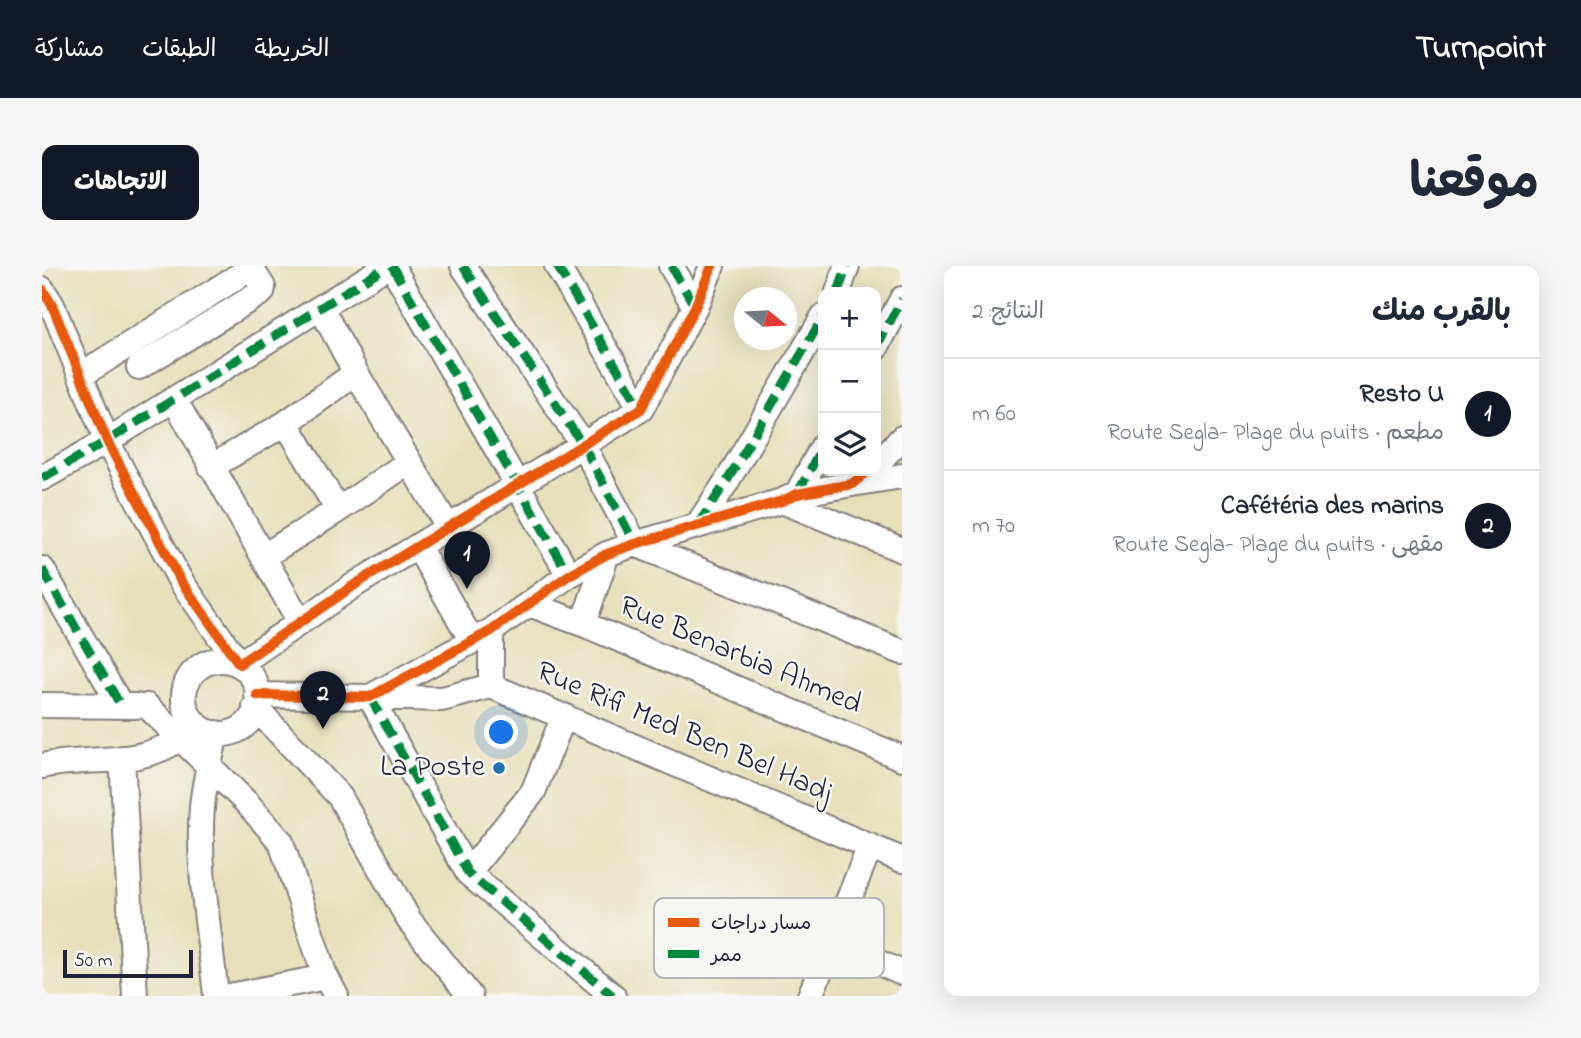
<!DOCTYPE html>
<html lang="ar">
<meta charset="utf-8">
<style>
body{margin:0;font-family:"Indie Flower","Playpen Sans Arabic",sans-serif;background:#f6f6f7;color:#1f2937;direction:rtl}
.controls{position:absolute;right:21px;top:21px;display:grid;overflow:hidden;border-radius:14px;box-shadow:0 7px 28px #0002}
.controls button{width:63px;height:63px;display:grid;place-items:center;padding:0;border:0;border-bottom:2px solid #e0e1e3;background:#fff;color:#1f2937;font:35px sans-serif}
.compass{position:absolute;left:692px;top:21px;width:63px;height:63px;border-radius:50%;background:#fff;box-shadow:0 7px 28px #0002;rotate:108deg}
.scale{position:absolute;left:21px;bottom:18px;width:130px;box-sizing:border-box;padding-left:7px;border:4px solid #22223b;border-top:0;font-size:19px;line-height:24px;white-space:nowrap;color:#22223b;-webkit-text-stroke:5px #f6f6f2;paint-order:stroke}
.you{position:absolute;left:460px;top:467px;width:24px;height:24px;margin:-18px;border:5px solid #fff;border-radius:50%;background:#1a73e8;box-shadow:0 0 0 10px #1a73e833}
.badge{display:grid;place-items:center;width:46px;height:46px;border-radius:50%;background:#111827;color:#fff;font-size:23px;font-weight:700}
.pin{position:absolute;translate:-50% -58px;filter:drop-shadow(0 2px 4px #0008)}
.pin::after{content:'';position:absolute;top:37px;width:24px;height:21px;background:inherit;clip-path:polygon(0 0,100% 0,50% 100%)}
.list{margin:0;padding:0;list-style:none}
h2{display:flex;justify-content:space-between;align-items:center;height:91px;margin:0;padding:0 28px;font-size:30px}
h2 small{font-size:23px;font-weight:400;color:#747a83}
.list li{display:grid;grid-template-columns:46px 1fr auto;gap:21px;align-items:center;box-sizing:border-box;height:112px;padding:0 28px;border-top:2px solid #e0e1e3}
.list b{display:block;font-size:26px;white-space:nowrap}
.list p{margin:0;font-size:23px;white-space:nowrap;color:#747a83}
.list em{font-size:23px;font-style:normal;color:#747a83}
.icon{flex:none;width:38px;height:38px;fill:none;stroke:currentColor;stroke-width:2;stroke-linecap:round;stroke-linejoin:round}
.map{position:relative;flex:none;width:860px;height:730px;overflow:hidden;direction:ltr;border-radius:14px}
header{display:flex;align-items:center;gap:42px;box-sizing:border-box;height:98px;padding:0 35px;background:#111827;color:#fff}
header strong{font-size:33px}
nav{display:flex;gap:38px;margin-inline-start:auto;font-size:24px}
.intro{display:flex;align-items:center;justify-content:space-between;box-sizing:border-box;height:168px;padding:0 42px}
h1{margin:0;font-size:49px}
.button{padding:18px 32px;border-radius:14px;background:#111827;color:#fff;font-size:24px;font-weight:700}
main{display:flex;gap:42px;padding:0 42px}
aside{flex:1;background:#fff;border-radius:14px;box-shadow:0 7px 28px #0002}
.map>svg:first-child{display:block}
</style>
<header>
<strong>Turnpoint</strong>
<nav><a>الخريطة</a><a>الطبقات</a><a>مشاركة</a></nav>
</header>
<div class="intro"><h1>موقعنا</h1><a class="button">الاتجاهات</a></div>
<main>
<aside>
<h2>بالقرب منك<small>النتائج: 2</small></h2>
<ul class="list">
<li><span class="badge">1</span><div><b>Resto U</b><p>مطعم · Route Segla- Plage du puits</p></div><em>60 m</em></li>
<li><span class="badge">2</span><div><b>Cafétéria des marins</b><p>مقهى · Route Segla- Plage du puits</p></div><em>70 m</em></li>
</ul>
</aside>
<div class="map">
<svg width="860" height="730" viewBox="0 0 860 730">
<rect width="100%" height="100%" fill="#f6f6f2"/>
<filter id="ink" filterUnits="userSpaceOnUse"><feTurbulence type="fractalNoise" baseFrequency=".0143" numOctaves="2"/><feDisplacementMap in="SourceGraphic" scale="14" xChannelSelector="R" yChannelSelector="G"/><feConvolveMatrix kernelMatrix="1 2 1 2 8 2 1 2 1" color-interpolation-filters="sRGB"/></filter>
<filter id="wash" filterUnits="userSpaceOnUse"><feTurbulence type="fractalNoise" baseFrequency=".00686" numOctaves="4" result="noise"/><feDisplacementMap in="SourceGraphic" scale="28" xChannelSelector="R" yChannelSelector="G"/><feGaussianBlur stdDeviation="1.57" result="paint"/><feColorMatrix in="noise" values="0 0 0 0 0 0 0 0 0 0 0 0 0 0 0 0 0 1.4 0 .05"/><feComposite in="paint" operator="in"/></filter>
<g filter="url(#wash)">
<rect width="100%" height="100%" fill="#e8e0bd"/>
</g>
<g filter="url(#ink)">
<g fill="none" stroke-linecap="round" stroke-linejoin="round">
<defs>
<path id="minor" d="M 350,0 L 527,309
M 421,0 L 541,179 L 593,278 L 860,386
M 515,0 L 599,143
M 629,0 L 653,41
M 0,23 L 10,39 L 65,175 L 138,314 L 197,398 L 314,318 L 599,143 L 653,41 L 670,0
M 796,26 L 805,0
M 279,42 L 314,107 L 406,261
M 834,82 L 860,33
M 39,109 L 206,4 L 210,4 L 221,21 L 220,26 L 97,101
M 132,133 L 258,356
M 244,157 L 296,244
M 834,198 L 860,172
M 169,201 L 244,157 L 314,107
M 0,212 L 65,175 L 345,0
M 810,218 L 860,210
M 755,228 L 781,180
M 740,235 L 860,284
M 655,260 L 685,215 L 781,51
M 376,281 L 430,375
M 565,288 L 541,358 L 860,492
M 222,290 L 296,244 L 367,196
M 0,303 L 79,440
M 487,338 L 541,358
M 449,365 L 449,420 L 860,594
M142 431a37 37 0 1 1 74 0a37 37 0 1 1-74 0Z
M 215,429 L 328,431 L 449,365 L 527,309 L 565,288 L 593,278 L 740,235 L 755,228 L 810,218 L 826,205
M 328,431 L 426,607 L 571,730
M 329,431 L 400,433 L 449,420
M 0,439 L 94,440
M 105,440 L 205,537 L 239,576 L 282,707 L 294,730
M 213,441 L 298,531 L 367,654 L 428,730
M 80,492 L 93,730
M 0,500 C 39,491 84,499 121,482 C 132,478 140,470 149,463
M 426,607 L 491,526 L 522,450
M 790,676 L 860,707
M 174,730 C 168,668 155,603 160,541 C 162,516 169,492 174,467
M 188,730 L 284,711
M 768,730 L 828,580"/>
</defs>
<use href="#minor" stroke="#85817c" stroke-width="28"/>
<use href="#minor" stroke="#fff" stroke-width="24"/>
<path stroke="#00873e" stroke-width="9" stroke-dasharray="18 9" stroke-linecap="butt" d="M 350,0 L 527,309
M 421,0 L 541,179 L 593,278
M 515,0 L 599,143
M 629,0 L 653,41
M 796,26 L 805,0
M 834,82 L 860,33
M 0,212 L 65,175 L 345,0
M 755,228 L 781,180
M 655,260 L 685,215 L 781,51
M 0,303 L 79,440
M 328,431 L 426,607 L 571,730"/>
<defs>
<path id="cycleway" d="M 0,23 L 10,39 L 65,175 L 138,314 L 197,398 L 314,318 L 599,143 L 653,41 L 670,0
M 215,429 L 328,431 L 449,365 L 527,309 L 565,288 L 593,278 L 740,235 L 755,228 L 810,218 L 826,205"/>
</defs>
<use href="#cycleway" stroke="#f6f6f2" stroke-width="15"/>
<use href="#cycleway" stroke="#e8590c" stroke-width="10"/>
</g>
</g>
<circle fill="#1f6fb2" stroke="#f6f6f2" stroke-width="2.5" cx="457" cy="502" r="7"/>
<g text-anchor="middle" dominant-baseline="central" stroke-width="5" stroke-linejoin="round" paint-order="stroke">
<g font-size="30" fill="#22223b" stroke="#f6f6f2">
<text transform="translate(698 390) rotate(23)">Rue Benarbia Ahmed</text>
<text transform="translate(642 467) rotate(23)">Rue Rifi Med Ben Bel Hadj</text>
</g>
<g font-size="30" fill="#22223b" stroke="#f6f6f2" text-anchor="end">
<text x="443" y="502">La Poste</text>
</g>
</g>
<rect x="612" y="632" width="230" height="80" rx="10" fill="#f6f6f2" stroke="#b6b6bb" stroke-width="2"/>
<rect x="626" y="652" width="31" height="9" fill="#e8590c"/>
<rect x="626" y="684" width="31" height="8" fill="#00873e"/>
<g font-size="19" fill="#22223b">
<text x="669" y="663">مسار دراجات</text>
<text x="669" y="695">ممر</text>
</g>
</svg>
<div class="controls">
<button>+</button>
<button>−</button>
<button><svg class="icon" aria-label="layers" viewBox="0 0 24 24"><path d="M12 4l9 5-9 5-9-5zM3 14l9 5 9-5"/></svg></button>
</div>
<svg class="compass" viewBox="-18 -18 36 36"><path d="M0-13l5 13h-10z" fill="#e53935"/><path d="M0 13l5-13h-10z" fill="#747a83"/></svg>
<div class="scale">50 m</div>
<div class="you"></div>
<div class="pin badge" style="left:425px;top:323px">1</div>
<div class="pin badge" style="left:281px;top:463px">2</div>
</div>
</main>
